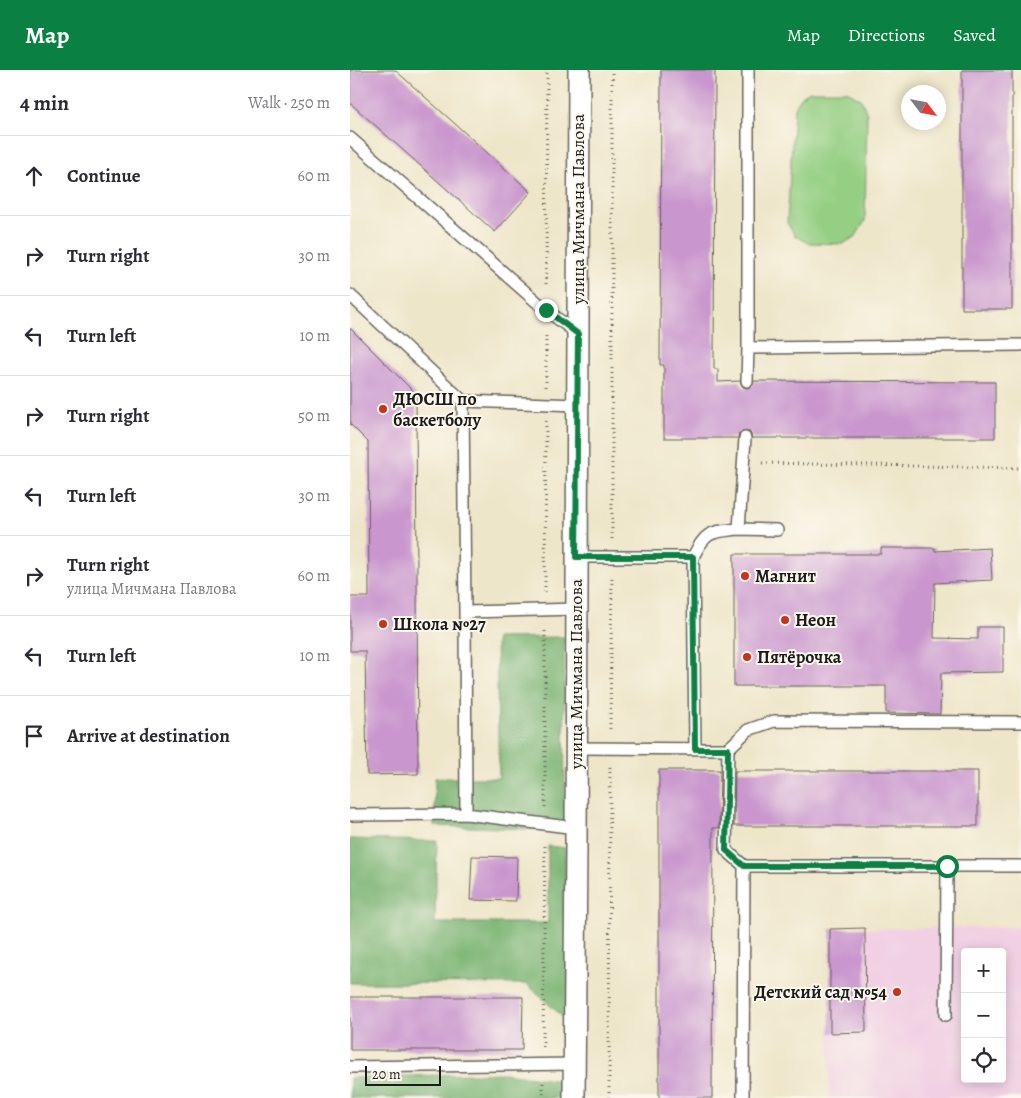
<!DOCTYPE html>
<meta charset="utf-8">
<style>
body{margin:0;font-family:Alegreya,serif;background:#f2f2f3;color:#2b2b33}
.controls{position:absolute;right:15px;bottom:15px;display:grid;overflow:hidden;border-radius:5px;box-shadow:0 2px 12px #0003}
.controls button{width:45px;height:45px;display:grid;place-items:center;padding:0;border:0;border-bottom:1px solid #e1e1e2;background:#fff;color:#2b2b33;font:25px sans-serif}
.compass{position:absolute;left:551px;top:15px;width:45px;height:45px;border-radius:50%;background:#fff;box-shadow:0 2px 12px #0003;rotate:122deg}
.scale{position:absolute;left:15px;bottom:12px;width:76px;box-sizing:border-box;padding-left:5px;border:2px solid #1c1c1c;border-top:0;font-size:14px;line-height:18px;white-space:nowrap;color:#1c1c1c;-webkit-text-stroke:4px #fbf7ec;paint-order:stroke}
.stop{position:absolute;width:15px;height:15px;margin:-11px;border:4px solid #0b8043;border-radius:50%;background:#fff}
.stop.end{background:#0b8043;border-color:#fff;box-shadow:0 1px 5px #0008}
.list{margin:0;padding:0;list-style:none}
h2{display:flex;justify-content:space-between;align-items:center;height:65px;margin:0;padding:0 20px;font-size:21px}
h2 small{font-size:16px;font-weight:400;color:#7c7c81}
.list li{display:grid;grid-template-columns:32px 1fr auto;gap:15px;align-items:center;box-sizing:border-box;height:80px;padding:0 20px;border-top:1px solid #e1e1e2}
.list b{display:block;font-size:19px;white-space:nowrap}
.list p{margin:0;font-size:16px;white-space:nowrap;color:#7c7c81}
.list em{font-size:16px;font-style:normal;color:#7c7c81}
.icon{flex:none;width:28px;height:28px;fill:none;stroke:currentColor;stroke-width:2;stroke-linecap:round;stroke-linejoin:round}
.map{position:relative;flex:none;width:671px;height:1028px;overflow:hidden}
header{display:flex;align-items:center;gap:30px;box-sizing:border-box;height:70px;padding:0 25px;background:#0b8043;color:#fff}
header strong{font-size:24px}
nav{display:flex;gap:28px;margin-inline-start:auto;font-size:18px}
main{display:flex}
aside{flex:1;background:#fff}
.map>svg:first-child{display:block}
</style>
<header>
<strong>Map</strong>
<nav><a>Map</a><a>Directions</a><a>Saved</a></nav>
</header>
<main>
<aside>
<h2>4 min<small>Walk · 250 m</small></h2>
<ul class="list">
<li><svg class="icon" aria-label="ahead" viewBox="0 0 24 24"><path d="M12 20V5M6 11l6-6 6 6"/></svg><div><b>Continue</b></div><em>60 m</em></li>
<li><svg class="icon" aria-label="right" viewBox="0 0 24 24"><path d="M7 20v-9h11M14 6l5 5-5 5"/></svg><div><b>Turn right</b></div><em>30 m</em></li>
<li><svg class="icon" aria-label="left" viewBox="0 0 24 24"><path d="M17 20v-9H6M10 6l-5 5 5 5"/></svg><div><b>Turn left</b></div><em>10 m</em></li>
<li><svg class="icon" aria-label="right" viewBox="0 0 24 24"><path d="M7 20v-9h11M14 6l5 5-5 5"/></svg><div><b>Turn right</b></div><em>50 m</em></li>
<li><svg class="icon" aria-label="left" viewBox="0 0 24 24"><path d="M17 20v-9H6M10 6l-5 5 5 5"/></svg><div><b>Turn left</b></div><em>30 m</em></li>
<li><svg class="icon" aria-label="right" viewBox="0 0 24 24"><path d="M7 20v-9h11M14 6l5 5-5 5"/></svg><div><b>Turn right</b><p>улица Мичмана Павлова</p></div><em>60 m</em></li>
<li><svg class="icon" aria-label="left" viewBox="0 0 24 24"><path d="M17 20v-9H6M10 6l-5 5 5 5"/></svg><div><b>Turn left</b></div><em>10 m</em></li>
<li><svg class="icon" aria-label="arrive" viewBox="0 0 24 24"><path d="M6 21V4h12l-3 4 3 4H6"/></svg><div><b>Arrive at destination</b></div></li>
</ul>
</aside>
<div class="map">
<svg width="671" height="1028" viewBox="0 0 671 1028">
<rect width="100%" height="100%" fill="#fbf7ec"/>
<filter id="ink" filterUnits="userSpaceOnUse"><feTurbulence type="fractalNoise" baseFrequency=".02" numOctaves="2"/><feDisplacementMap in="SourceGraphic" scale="10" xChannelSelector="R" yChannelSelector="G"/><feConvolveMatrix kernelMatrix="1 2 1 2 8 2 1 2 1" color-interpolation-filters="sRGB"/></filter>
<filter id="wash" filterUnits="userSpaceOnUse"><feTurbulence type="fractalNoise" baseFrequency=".0096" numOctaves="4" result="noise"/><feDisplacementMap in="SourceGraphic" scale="20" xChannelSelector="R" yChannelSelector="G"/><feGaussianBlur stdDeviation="1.12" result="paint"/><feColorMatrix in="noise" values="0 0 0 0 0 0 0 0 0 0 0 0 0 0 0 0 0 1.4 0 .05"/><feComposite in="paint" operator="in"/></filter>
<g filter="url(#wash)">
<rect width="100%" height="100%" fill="#eee6c9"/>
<path fill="#f1d0e3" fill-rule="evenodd" d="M 671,857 L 671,1028 L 479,1028 L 480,859 ZM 615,882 L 652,882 L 652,1009 L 615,1009 Z"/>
<path fill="#95cf83" stroke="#587650" d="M 459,21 L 497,21 L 511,29 L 517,44 L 515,151 L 506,166 L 493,174 L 458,173 L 445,166 L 437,153 L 444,40 L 450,27 Z"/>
<path fill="#78b271" stroke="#4a6746" d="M 214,567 L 215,760 L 84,756 L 85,708 L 149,708 L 146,568 Z
M 0,769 L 87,771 L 85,853 L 198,853 L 198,776 L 215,778 L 219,953 L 177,914 L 0,913 Z
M 154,1003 L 218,1012 L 218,1028 L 0,1028 L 0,1008 Z"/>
<g id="blocks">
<path fill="#c996ce" d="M 0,0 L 45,0 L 181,122 L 145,162 L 0,33 Z
M 311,0 L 365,0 L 364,299 L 368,299 L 368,312 L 390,311 L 393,317 L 397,318 L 403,315 L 404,311 L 645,312 L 645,368 L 402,368 L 400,362 L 395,361 L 389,363 L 388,368 L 314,368 L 314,295 L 310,295 Z
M 612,0 L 662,0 L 662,239 L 612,239 Z
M 0,258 L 66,324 L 68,704 L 17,705 L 15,581 L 0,581 L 0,527 L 19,527 L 18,372 L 0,354 Z
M 531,478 L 585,478 L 585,481 L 640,478 L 642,510 L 585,513 L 584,568 L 628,569 L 628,557 L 653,557 L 653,602 L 591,603 L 590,644 L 536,643 L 536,616 L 384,616 L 384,484 L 531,484 Z
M 309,700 L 370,700 L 369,758 L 363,758 L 362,1028 L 309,1028 Z
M 385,701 L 628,701 L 628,756 L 384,756 Z
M 122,786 L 167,787 L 166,831 L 120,830 Z
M 515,858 L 516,962 L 480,963 L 480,859 Z
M 0,927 L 173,927 L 172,980 L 0,980 Z"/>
</g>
</g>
<g filter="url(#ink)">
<use href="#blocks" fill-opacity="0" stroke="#666359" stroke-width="1"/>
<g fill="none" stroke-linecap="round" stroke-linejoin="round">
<defs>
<path id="service" d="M 0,68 L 196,240 L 228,264
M 0,225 L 113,331 L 115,542 L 116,744
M 398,278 L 671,275
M 397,311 L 398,278 L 398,0
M 113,331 L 227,335
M 389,459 L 427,460
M 227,487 L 343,487 C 356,460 362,462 389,459 L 395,368
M 343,487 L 345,679
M 115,542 L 227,539
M 226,678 L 378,679
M 0,745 L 116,744 L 226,758
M 394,796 L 376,780 L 378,679 L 398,660 L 424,651 L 671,652
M 596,945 L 597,796
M 0,997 L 224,994
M 393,1028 L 394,796 L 671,796"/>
<path id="minor" d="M 224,1028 L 226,776 L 229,0"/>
</defs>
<use href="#service" stroke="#666359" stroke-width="14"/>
<use href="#minor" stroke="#666359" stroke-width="24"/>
<path stroke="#666359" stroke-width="3" stroke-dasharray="1 4" stroke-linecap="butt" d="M 196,214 L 197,0
M 196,317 L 196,263
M 412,393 L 671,398
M 262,469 L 262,0
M 195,522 L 196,351
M 260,659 L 262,506
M 195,737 L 195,558
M 193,977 L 195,773
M 193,1013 L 193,1028
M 259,1028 L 260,696"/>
<use href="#service" stroke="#fff" stroke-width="11"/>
<use href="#minor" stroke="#fff" stroke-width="21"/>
</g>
</g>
<g fill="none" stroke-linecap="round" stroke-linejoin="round" filter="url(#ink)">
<path stroke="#0b8043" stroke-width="6" d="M 196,240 L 228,264 L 226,487 L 343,487 L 345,679 L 378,679 L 376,780 L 394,796 L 597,796"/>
</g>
<g fill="#c8321e" stroke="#fbf7ec" stroke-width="2">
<circle cx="33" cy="339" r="5"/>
<circle cx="395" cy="506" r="5"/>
<circle cx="435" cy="550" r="5"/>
<circle cx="33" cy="554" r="5"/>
<circle cx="397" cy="587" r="5"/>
<circle cx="547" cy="922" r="5"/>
</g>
<g text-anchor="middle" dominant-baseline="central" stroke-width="4" stroke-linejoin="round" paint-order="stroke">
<g font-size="18" fill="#1c1c1c" stroke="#fbf7ec">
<text transform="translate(228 139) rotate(-90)">улица Мичмана Павлова</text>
<text transform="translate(226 604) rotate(-90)">улица Мичмана Павлова</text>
</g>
<g font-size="18" font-weight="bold" fill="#1c1c1c" stroke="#fbf7ec" text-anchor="start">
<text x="43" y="329">ДЮСШ по<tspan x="43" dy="21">баскетболу</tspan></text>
<text x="405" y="506">Магнит</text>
<text x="445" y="550">Неон</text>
<text x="43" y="554">Школа №27</text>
<text x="407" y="587">Пятёрочка</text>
<text x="537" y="922" text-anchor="end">Детский сад №54</text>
</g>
</g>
</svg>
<div class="controls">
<button>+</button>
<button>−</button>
<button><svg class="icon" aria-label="locate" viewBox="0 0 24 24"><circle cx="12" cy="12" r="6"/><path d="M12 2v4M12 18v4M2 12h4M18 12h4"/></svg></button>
</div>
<svg class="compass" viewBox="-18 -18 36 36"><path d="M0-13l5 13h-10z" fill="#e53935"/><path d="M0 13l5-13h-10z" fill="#7c7c81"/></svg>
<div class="scale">20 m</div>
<div class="stop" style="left:597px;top:796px"></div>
<div class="stop end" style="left:196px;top:240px"></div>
</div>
</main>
